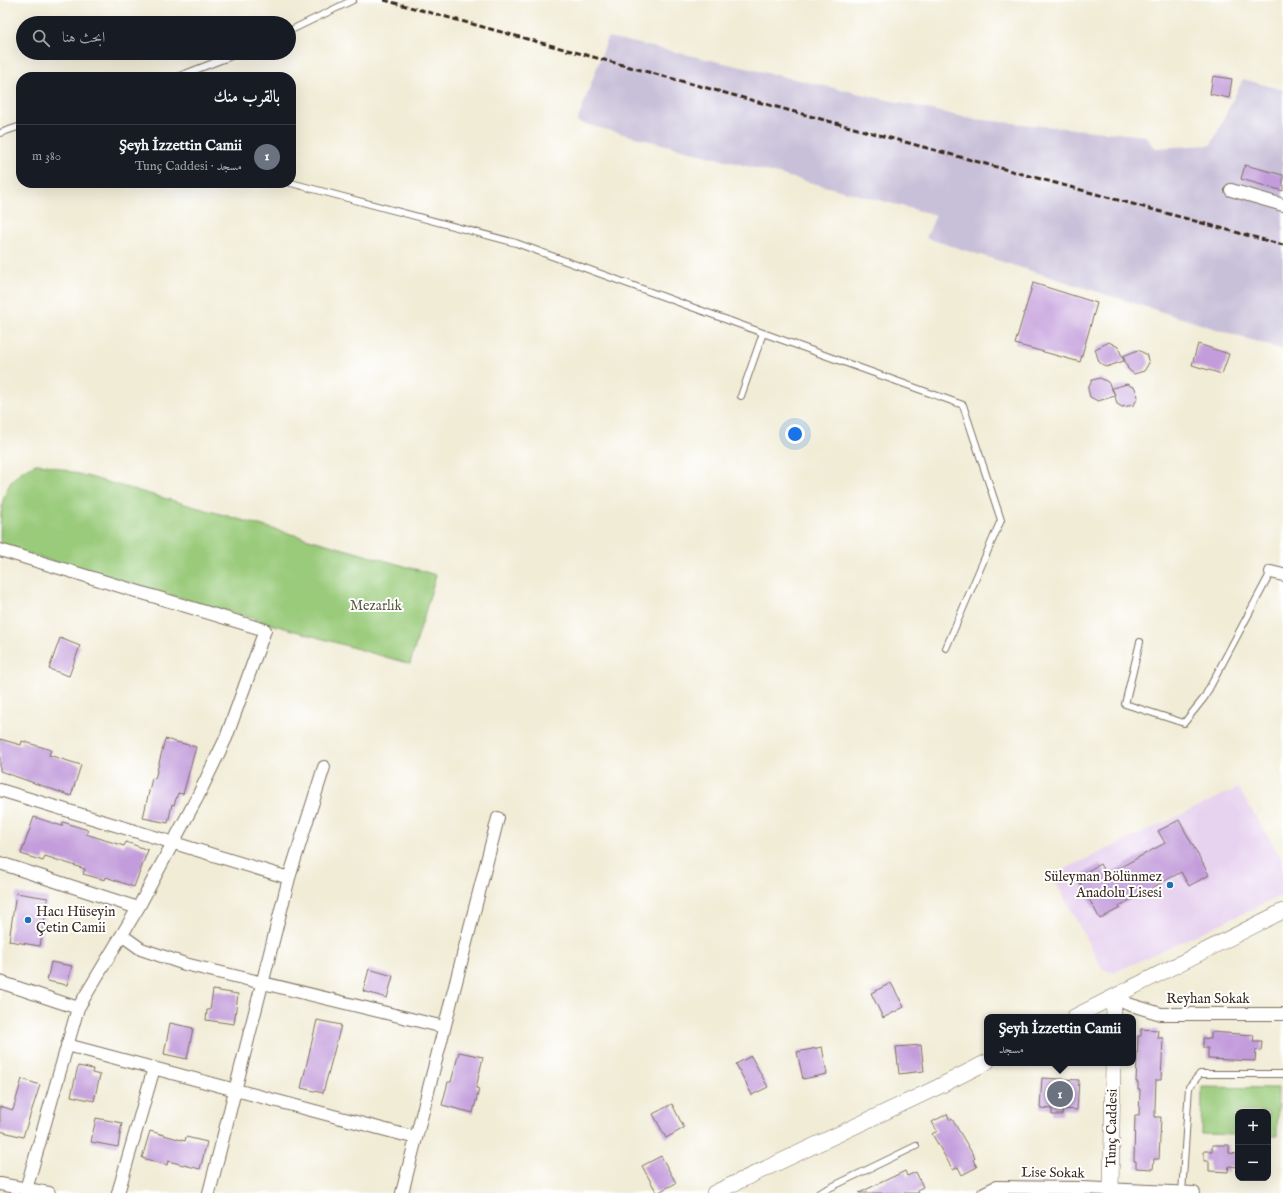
<!DOCTYPE html>
<html lang="ar">
<meta charset="utf-8">
<style>
body{margin:0;font-family:"IM FELL English",Amiri,serif;background:#242831;color:#f1f3f6;direction:rtl}
.controls{position:absolute;right:12px;bottom:12px;display:grid;overflow:hidden;border-radius:8px;box-shadow:0 4px 16px #0002}
.controls button{width:36px;height:36px;display:grid;place-items:center;padding:0;border:0;border-bottom:1px solid #363941;background:#171b24;color:#f1f3f6;font:20px sans-serif}
.you{position:absolute;left:795px;top:434px;width:14px;height:14px;margin:-10px;border:3px solid #fff;border-radius:50%;background:#1a73e8;box-shadow:0 0 0 6px #1a73e833}
.badge{display:grid;place-items:center;width:26px;height:26px;border-radius:50%;background:#7c3aed;color:#fff;font-size:13px;font-weight:700}
.pin{position:absolute;translate:-50% -50%;border:2px solid #fff;box-shadow:0 1px 4px #0006}
.popup{position:absolute;left:984px;top:1014px;width:152px;height:52px;box-sizing:border-box;display:grid;place-content:center;border-radius:8px;background:#171b24;filter:drop-shadow(0 1px 3px #0005);font-size:13px;white-space:nowrap;color:#9ea1a6}
.popup b{font-size:15px;color:#f1f3f6}
.popup::after{content:'';position:absolute;left:50%;top:100%;margin-left:-8px;border:8px solid transparent;border-top-color:#171b24}
.list{margin:0;padding:0;list-style:none}
h2{display:flex;justify-content:space-between;align-items:center;height:52px;margin:0;padding:0 16px;font-size:17px}
h2 small{font-size:13px;font-weight:400;color:#9ea1a6}
.list li{display:grid;grid-template-columns:26px 1fr auto;gap:12px;align-items:center;box-sizing:border-box;height:64px;padding:0 16px;border-top:1px solid #363941}
.list b{display:block;font-size:15px;white-space:nowrap}
.list p{margin:0;font-size:13px;white-space:nowrap;color:#9ea1a6}
.list em{font-size:13px;font-style:normal;color:#9ea1a6}
.icon{flex:none;width:22px;height:22px;fill:none;stroke:currentColor;stroke-width:2;stroke-linecap:round;stroke-linejoin:round}
.map{position:relative;flex:none;width:1283px;height:1193px;overflow:hidden;direction:ltr}
.search{position:absolute;background:#171b24;box-shadow:0 4px 16px #0002;left:16px;top:16px;width:280px;height:44px;display:flex;align-items:center;gap:10px;box-sizing:border-box;padding:0 14px;border-radius:22px;color:#9ea1a6;font-size:15px}
.panel{position:absolute;background:#171b24;box-shadow:0 4px 16px #0002;left:16px;top:72px;width:280px;height:116px;border-radius:16px;direction:rtl}
.map>svg:first-child{display:block}
</style>
<div class="map">
<svg width="1283" height="1193" viewBox="0 0 1283 1193">
<rect width="100%" height="100%" fill="#fff"/>
<filter id="ink" filterUnits="userSpaceOnUse"><feTurbulence type="fractalNoise" baseFrequency=".025" numOctaves="2"/><feDisplacementMap in="SourceGraphic" scale="8" xChannelSelector="R" yChannelSelector="G"/><feConvolveMatrix kernelMatrix="1 2 1 2 8 2 1 2 1" color-interpolation-filters="sRGB"/></filter>
<filter id="wash" filterUnits="userSpaceOnUse"><feTurbulence type="fractalNoise" baseFrequency=".012" numOctaves="4" result="noise"/><feDisplacementMap in="SourceGraphic" scale="16" xChannelSelector="R" yChannelSelector="G"/><feGaussianBlur stdDeviation="0.9" result="paint"/><feColorMatrix in="noise" values="0 0 0 0 0 0 0 0 0 0 0 0 0 0 0 0 0 1.4 0 .05"/><feComposite in="paint" operator="in"/></filter>
<g filter="url(#wash)">
<rect width="100%" height="100%" fill="#f1ecd6"/>
<path fill="#e7d2ef" d="M 1238,788 L 1283,861 L 1283,895 L 1113,973 L 1102,968 L 1052,875 Z"/>
<path fill="#c8bfd8" d="M 608,37 L 972,119 L 1146,136 L 1154,148 L 1211,145 L 1243,79 L 1283,90 L 1283,350 L 926,238 L 936,215 L 577,122 Z"/>
<path fill="#9acb7a" stroke="#6a7a4c" d="M 36,464 L 47,465 L 436,575 L 410,664 L 0,546 C 0,507 0,478 36,464 Z
M 1202,1087 L 1278,1088 L 1277,1136 L 1268,1136 L 1268,1112 L 1238,1112 L 1238,1135 L 1201,1134 Z"/>
<g id="blocks">
<path fill="#c39ddb" d="M 1213,76 L 1232,79 L 1229,98 L 1210,94 Z
M 1245,165 L 1283,175 L 1283,191 L 1241,179 Z
M 1033,283 L 1097,303 L 1080,362 L 1015,344 Z
M 1109,342 L 1118,347 L 1124,361 L 1106,367 L 1099,362 L 1095,349 Z
M 1198,344 L 1229,354 L 1222,374 L 1192,365 Z
M 1138,350 L 1146,354 L 1149,363 L 1144,371 L 1134,374 L 1128,369 L 1123,356 Z
M 1100,378 L 1108,382 L 1115,395 L 1112,388 L 1127,384 L 1135,388 L 1138,397 L 1134,405 L 1122,407 L 1117,404 L 1115,396 L 1098,401 L 1090,397 L 1088,389 L 1092,380 Z
M 60,638 L 80,646 L 69,676 L 49,669 Z
M 0,739 L 21,745 L 22,741 L 51,750 L 49,755 L 81,765 L 71,796 L 0,771 Z
M 165,739 L 196,747 L 183,794 L 178,793 L 174,805 L 172,804 L 168,823 L 143,818 L 152,778 L 155,779 Z
M 34,817 L 62,826 L 63,822 L 88,830 L 86,834 L 124,846 L 126,842 L 148,850 L 134,887 L 106,877 L 105,880 L 83,874 L 85,869 L 45,856 L 43,861 L 21,854 Z
M 1179,820 L 1209,875 L 1189,886 L 1181,872 L 1119,906 L 1120,908 L 1100,919 L 1077,877 L 1100,864 L 1106,875 L 1165,843 L 1158,831 Z
M 16,893 L 48,898 L 40,946 L 9,941 Z
M 51,962 L 72,966 L 67,985 L 47,981 Z
M 369,969 L 393,976 L 387,998 L 363,991 Z
M 891,983 L 904,1007 L 883,1018 L 871,993 Z
M 213,990 L 238,994 L 234,1024 L 206,1020 L 207,1010 L 210,1010 Z
M 317,1020 L 341,1025 L 323,1093 L 301,1088 Z
M 170,1023 L 193,1028 L 187,1059 L 164,1054 Z
M 1141,1029 L 1158,1030 L 1157,1038 L 1163,1038 L 1161,1080 L 1156,1080 L 1155,1108 L 1155,1117 L 1161,1117 L 1159,1159 L 1154,1159 L 1153,1169 L 1136,1168 L 1136,1161 L 1134,1161 L 1135,1115 L 1139,1115 L 1140,1089 L 1138,1089 L 1138,1082 L 1136,1082 L 1138,1036 L 1141,1036 Z
M 1211,1032 L 1254,1035 L 1253,1041 L 1262,1041 L 1261,1051 L 1256,1050 L 1255,1061 L 1208,1059 L 1208,1048 L 1203,1048 L 1203,1038 L 1211,1039 Z
M 921,1045 L 924,1071 L 899,1074 L 896,1047 Z
M 822,1047 L 827,1074 L 803,1079 L 797,1052 Z
M 459,1052 L 483,1057 L 476,1088 L 479,1089 L 473,1113 L 442,1105 L 448,1082 L 451,1082 Z
M 751,1056 L 768,1087 L 752,1095 L 736,1064 Z
M 78,1066 L 93,1069 L 92,1073 L 100,1075 L 94,1101 L 71,1096 Z
M 1042,1078 L 1079,1080 L 1077,1110 L 1063,1109 L 1062,1115 L 1052,1115 L 1052,1109 L 1040,1108 Z
M 22,1079 L 40,1085 L 23,1137 L 0,1131 L 0,1106 L 13,1110 Z
M 672,1104 L 684,1128 L 666,1138 L 653,1114 Z
M 947,1114 L 950,1120 L 952,1119 L 975,1158 L 973,1160 L 977,1167 L 962,1175 L 958,1167 L 953,1170 L 932,1134 L 937,1131 L 932,1122 Z
M 96,1118 L 122,1123 L 118,1147 L 91,1142 Z
M 150,1131 L 185,1141 L 186,1137 L 207,1142 L 200,1169 L 168,1161 L 167,1165 L 142,1158 Z
M 1212,1145 L 1229,1145 L 1229,1153 L 1238,1154 L 1238,1167 L 1229,1166 L 1228,1172 L 1209,1171 L 1209,1161 L 1204,1161 L 1204,1151 L 1212,1151 Z
M 661,1156 L 676,1183 L 657,1193 L 642,1166 Z
M 905,1171 L 907,1176 L 916,1172 L 923,1187 L 917,1190 L 919,1193 L 859,1193 Z"/>
</g>
</g>
<g filter="url(#ink)">
<use href="#blocks" fill-opacity="0" stroke="#7b6e5e" stroke-width="1"/>
<g fill="none" stroke-linecap="round" stroke-linejoin="round">
<defs>
<path id="service" d="M 289,31 L 353,0
M 177,77 L 239,53
M 0,133 L 21,126
M 291,183 L 516,243 L 763,333
M 741,396 L 763,333 L 963,405 L 1001,520 L 946,648
M 1140,642 L 1125,704 L 1184,723 L 1204,698 L 1271,572
M 819,1193 L 916,1146
M 1182,1193 L 1189,1087 L 1200,1074 L 1283,1074"/>
<path id="minor" d="M 1231,190 L 1283,205
M 0,550 L 265,630 L 226,738 L 198,796 L 138,908 L 78,1008 L 25,1193
M 1271,572 L 1283,575
M 0,790 L 289,878
M 0,863 L 138,908
M 123,936 L 141,949 L 185,964 L 444,1027
M 0,982 L 78,1008
M 1113,997 L 1128,1004 L 1161,1014 L 1283,1014
M 67,1045 L 416,1138
M 0,1184 L 49,1193
M 118,1193 L 154,1068
M 209,1193 L 289,878 L 324,767
M 402,1193 L 498,818
M 984,1193 L 996,1187 L 1082,1188 L 1194,1193"/>
<path id="tertiary" d="M 1113,997 L 1114,1017
M 1074,1017 L 1283,911
M 714,1193 L 938,1087 L 987,1062
M 1111,1193 L 1113,1063"/>
</defs>
<use href="#service" stroke="#7b6e5e" stroke-width="8"/>
<use href="#minor" stroke="#7b6e5e" stroke-width="14"/>
<use href="#tertiary" stroke="#7b6e5e" stroke-width="16"/>
<use href="#service" stroke="#fff" stroke-width="6"/>
<use href="#minor" stroke="#fff" stroke-width="12"/>
<use href="#tertiary" stroke="#fff" stroke-width="15"/>
<path stroke="#3b2a1e" stroke-width="3" stroke-dasharray="6 3" stroke-linecap="butt" d="M 384,0 L 1283,245"/>
</g>
</g>
<g fill="#1f6fb2" stroke="#fff" stroke-width="1.5">
<circle cx="1170" cy="885" r="4"/>
<circle cx="28" cy="920" r="4"/>
</g>
<g text-anchor="middle" dominant-baseline="central" stroke-width="4" stroke-linejoin="round" paint-order="stroke">
<g font-size="14" fill="#585a3a" stroke="#fff">
<text x="376" y="606">Mezarlık</text>
</g>
<g font-size="14" fill="#3b2a1e" stroke="#fff" text-anchor="end">
<text x="1162" y="877">Süleyman Bölünmez<tspan x="1162" dy="16">Anadolu Lisesi</tspan></text>
<text x="36" y="912" text-anchor="start">Hacı Hüseyin<tspan x="36" dy="16">Çetin Camii</tspan></text>
</g>
<g font-size="14" fill="#3b2a1e" stroke="#fff">
<text x="1208" y="999">Reyhan Sokak</text>
<text transform="translate(1112 1128) rotate(-89)">Tunç Caddesi</text>
<text transform="translate(1053 1173) rotate(1)">Lise Sokak</text>
</g>
</g>
</svg>
<div class="controls">
<button>+</button>
<button>−</button>
</div>
<div class="you"></div>
<div class="pin badge" style="left:1060px;top:1094px;background:#6b7280">1</div>
<div class="popup"><b>Şeyh İzzettin Camii</b>مسجد</div>
<div class="search"><svg class="icon" aria-label="search" viewBox="0 0 24 24"><circle cx="10" cy="10" r="6"/><path d="M15 15l6 6"/></svg>ابحث هنا</div>
<section class="panel">
<h2>بالقرب منك<small></small></h2>
<ul class="list">
<li><span class="badge" style="background:#6b7280">1</span><div><b>Şeyh İzzettin Camii</b><p>مسجد · Tunç Caddesi</p></div><em>380 m</em></li>
</ul>
</section>
</div>
